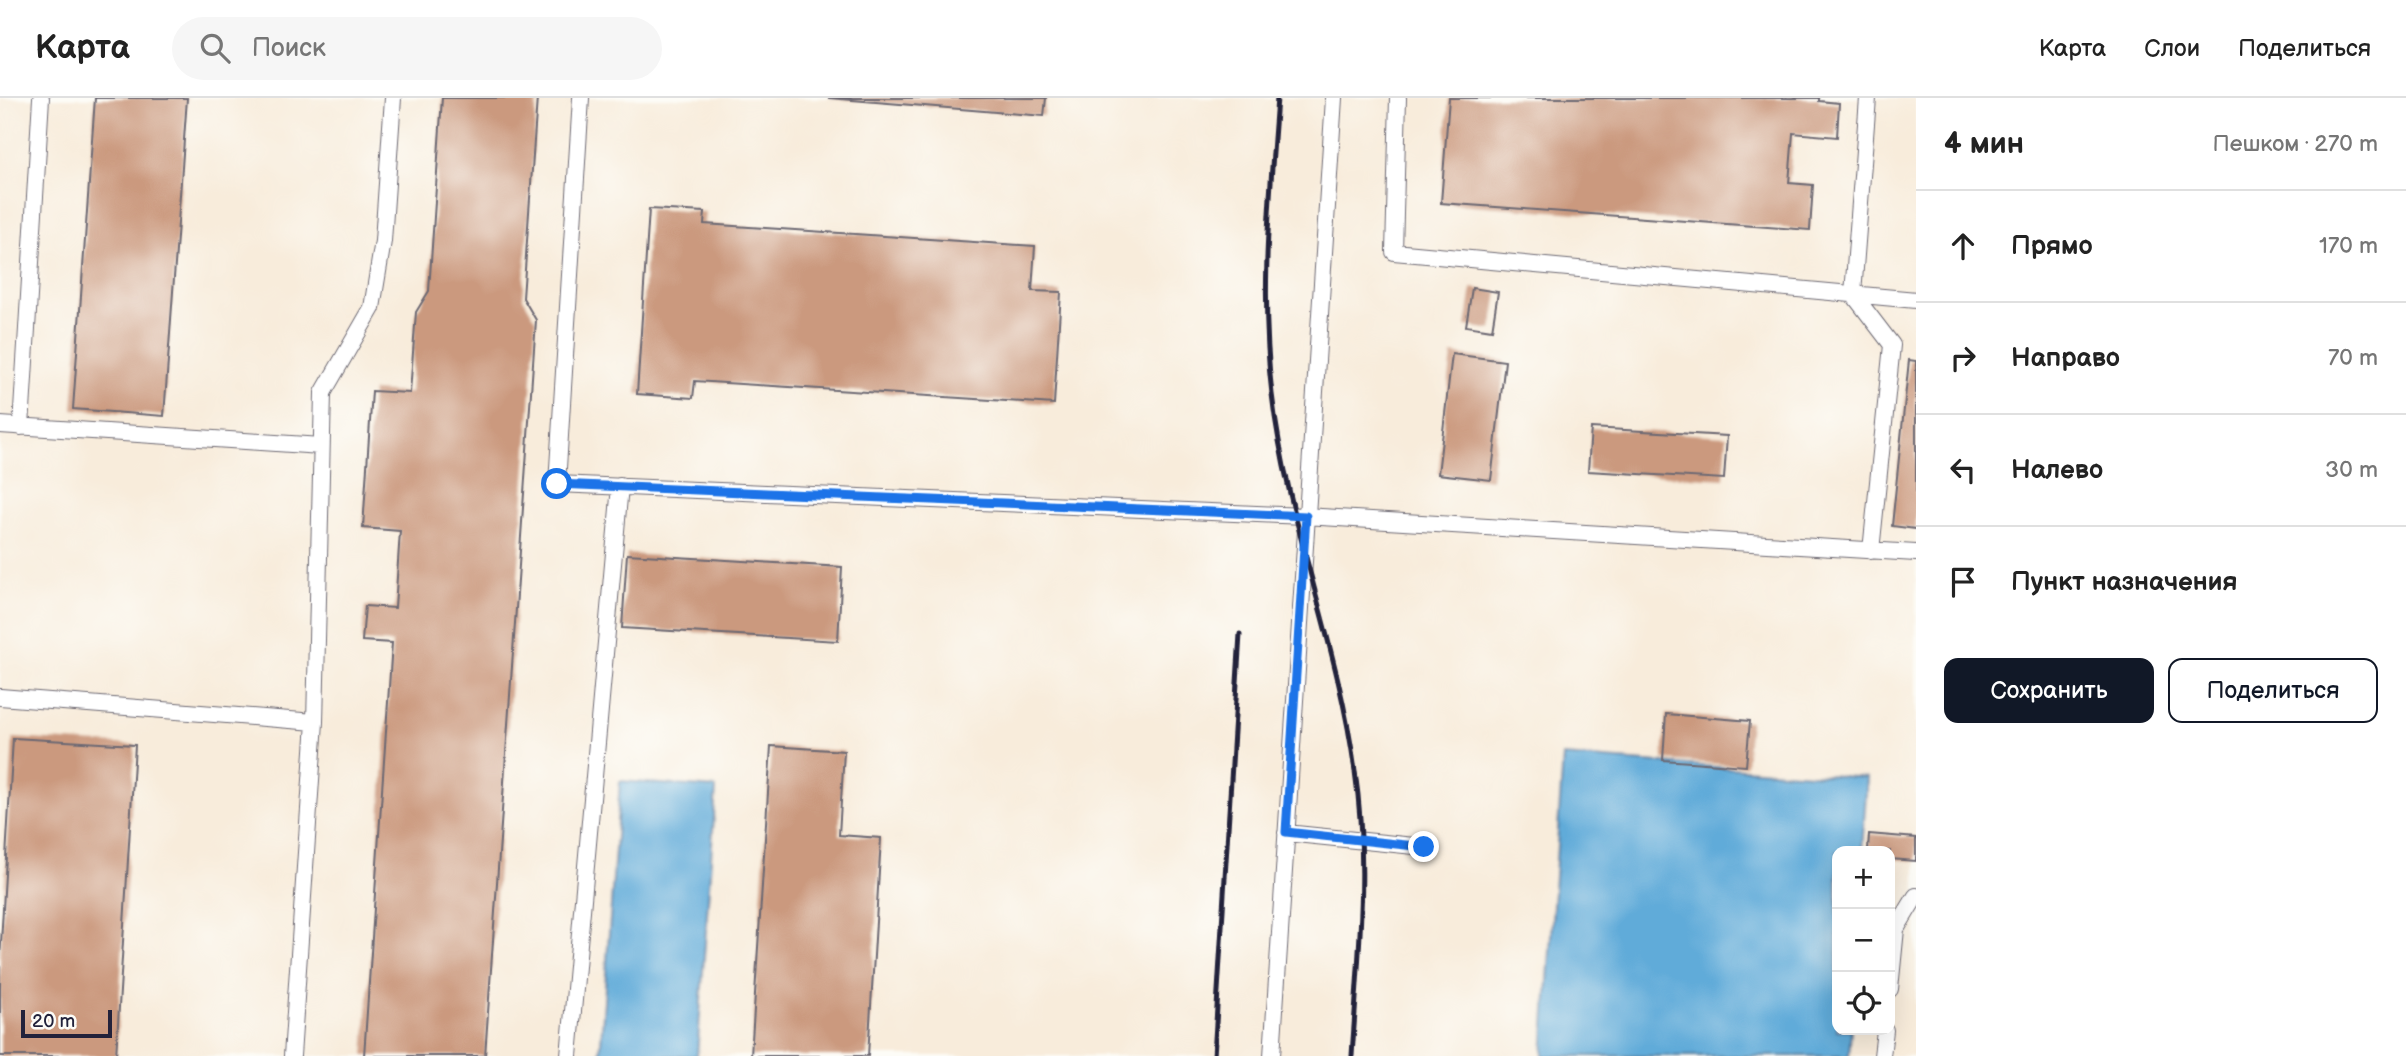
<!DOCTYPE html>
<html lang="ru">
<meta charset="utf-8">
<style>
body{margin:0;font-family:"Balsamiq Sans",sans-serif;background:#f6f6f6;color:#222}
.controls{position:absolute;right:21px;bottom:21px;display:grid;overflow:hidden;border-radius:14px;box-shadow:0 7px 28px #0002}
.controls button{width:63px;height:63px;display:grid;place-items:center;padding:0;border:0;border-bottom:2px solid #e0e0e0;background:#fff;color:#222;font:35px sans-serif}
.scale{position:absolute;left:21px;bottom:18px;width:91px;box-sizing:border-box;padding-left:7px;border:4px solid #22223b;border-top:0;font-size:19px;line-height:24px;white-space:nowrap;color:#22223b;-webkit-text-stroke:5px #fdfcf7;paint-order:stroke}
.stop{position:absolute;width:21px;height:21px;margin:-16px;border:5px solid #1a73e8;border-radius:50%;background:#fff}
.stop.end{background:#1a73e8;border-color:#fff;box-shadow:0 2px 7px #0008}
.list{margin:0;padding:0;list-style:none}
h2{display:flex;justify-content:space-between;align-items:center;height:91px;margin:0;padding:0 28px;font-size:30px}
h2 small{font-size:23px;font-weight:400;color:#767676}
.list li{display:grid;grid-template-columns:46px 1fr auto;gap:21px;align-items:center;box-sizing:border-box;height:112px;padding:0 28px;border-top:2px solid #e0e0e0}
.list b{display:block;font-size:26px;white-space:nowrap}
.list em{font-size:23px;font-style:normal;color:#767676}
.actions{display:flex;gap:14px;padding:21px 28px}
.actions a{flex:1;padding:16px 0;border:2px solid #111827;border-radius:14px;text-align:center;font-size:24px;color:#111827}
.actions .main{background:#111827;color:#fff}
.icon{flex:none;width:38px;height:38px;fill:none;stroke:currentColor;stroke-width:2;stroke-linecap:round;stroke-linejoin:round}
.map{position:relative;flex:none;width:1916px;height:958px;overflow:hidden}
header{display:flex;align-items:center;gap:42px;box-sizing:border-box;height:98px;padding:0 35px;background:#fff;border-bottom:2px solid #e0e0e0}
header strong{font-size:33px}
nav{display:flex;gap:38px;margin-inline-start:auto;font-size:24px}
.search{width:490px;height:63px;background:#f6f6f6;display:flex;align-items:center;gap:18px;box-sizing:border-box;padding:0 24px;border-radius:38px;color:#767676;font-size:26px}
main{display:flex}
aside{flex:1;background:#fff}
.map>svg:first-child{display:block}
</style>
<header>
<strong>Карта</strong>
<div class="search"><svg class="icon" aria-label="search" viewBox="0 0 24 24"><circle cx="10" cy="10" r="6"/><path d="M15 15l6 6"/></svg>Поиск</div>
<nav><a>Карта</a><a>Слои</a><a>Поделиться</a></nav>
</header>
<main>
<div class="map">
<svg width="1916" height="958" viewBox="0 0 1916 958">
<rect width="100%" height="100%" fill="#fdfcf7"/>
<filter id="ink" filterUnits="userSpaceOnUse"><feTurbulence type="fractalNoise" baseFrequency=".0143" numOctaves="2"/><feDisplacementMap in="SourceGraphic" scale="14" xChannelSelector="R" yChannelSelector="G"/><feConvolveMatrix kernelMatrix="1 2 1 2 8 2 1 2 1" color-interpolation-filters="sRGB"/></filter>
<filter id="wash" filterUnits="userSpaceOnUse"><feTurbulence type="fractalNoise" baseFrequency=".00686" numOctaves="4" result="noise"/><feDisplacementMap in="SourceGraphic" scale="28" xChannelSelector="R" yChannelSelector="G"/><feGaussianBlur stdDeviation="1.57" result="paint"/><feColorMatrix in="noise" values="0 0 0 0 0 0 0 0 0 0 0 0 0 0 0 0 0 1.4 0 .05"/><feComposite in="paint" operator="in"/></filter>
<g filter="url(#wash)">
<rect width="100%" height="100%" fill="#f8ecdb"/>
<path fill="#61abd9" stroke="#42668a" stroke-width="2" d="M 1563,658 L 1867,680 L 1862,753 L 1837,753 L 1837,932 L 1851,932 L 1849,958 L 1543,958 Z
M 620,683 L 716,690 L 697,958 L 600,958 Z"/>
<g id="blocks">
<path fill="#cb997e" d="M 95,0 L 187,0 L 164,318 L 73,311 Z
M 442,0 L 537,0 L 523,200 L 536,222 L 485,958 L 364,958 L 392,545 L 362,543 L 365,508 L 395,510 L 400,433 L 363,430 L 372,293 L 410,295 L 416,214 L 429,193 Z
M 828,0 L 1046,0 L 1044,18 Z
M 1449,0 L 1819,0 L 1819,3 L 1839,5 L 1837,39 L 1793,35 L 1789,85 L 1813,87 L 1810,132 L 1441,105 Z
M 649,111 L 705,114 L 704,126 L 1035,148 L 1032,193 L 1061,194 L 1054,306 L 695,283 L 693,300 L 637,296 Z
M 1472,190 L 1498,194 L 1492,232 L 1466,228 Z
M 1452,256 L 1505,263 L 1491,382 L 1438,376 Z
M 1909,262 L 1916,263 L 1916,431 L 1892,428 Z
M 1591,330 L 1727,338 L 1724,381 L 1588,373 Z
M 627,456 L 842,469 L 838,543 L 622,530 Z
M 1666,616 L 1750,623 L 1746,668 L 1663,662 Z
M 13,640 L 135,647 L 116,958 L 0,958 L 0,862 Z
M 771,648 L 844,653 L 839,737 L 881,740 L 868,958 L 751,958 Z
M 1869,736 L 1916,740 L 1916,763 L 1890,761 L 1890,753 L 1868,753 Z"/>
</g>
</g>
<g filter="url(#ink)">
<use href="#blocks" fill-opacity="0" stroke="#6d6973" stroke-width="2"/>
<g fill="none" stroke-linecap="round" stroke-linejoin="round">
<defs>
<path id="lane" d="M 581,0 L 557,386 L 1305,418 L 1916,455
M 1398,0 L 1394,154 L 1916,202
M 1868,0 L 1853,196 L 1892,247 L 1871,453
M 0,327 L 321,348
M 21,329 L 41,0
M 0,599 L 315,624
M 1286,735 L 1424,749
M 1890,891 L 1896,831 L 1916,798
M 292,958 L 315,624 L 323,295 L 372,210 L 383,143 L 393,0
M 569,958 L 620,388
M 1272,958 L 1334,0
M 1882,958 L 1885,932"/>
</defs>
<use href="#lane" stroke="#6d6973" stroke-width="18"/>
<use href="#lane" stroke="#fff" stroke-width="16"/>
<path stroke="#22223b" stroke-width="5" d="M 1277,0 C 1270,99 1260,197 1272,296 C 1287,424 1338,545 1355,673 C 1369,768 1358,863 1352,958
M 1214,958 L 1240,536"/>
</g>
</g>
<g fill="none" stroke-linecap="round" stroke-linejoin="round" filter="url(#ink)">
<path stroke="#1a73e8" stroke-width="9" d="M 557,386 L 1306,418 L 1286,734 L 1424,749"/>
</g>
</svg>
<div class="controls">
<button>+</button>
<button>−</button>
<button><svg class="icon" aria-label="locate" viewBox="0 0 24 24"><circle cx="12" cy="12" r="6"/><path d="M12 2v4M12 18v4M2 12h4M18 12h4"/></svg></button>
</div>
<div class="scale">20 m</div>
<div class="stop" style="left:557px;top:386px"></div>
<div class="stop end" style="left:1424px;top:749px"></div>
</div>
<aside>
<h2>4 мин<small>Пешком · 270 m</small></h2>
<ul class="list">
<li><svg class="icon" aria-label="ahead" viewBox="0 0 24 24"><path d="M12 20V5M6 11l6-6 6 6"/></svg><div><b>Прямо</b></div><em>170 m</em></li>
<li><svg class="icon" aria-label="right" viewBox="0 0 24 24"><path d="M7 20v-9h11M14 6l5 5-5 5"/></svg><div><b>Направо</b></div><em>70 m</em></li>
<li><svg class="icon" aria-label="left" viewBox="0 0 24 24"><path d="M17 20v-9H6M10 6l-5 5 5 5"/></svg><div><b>Налево</b></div><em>30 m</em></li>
<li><svg class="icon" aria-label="arrive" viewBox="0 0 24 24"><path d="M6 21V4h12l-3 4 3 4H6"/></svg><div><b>Пункт назначения</b></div></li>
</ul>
<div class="actions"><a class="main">Сохранить</a><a>Поделиться</a></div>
</aside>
</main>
